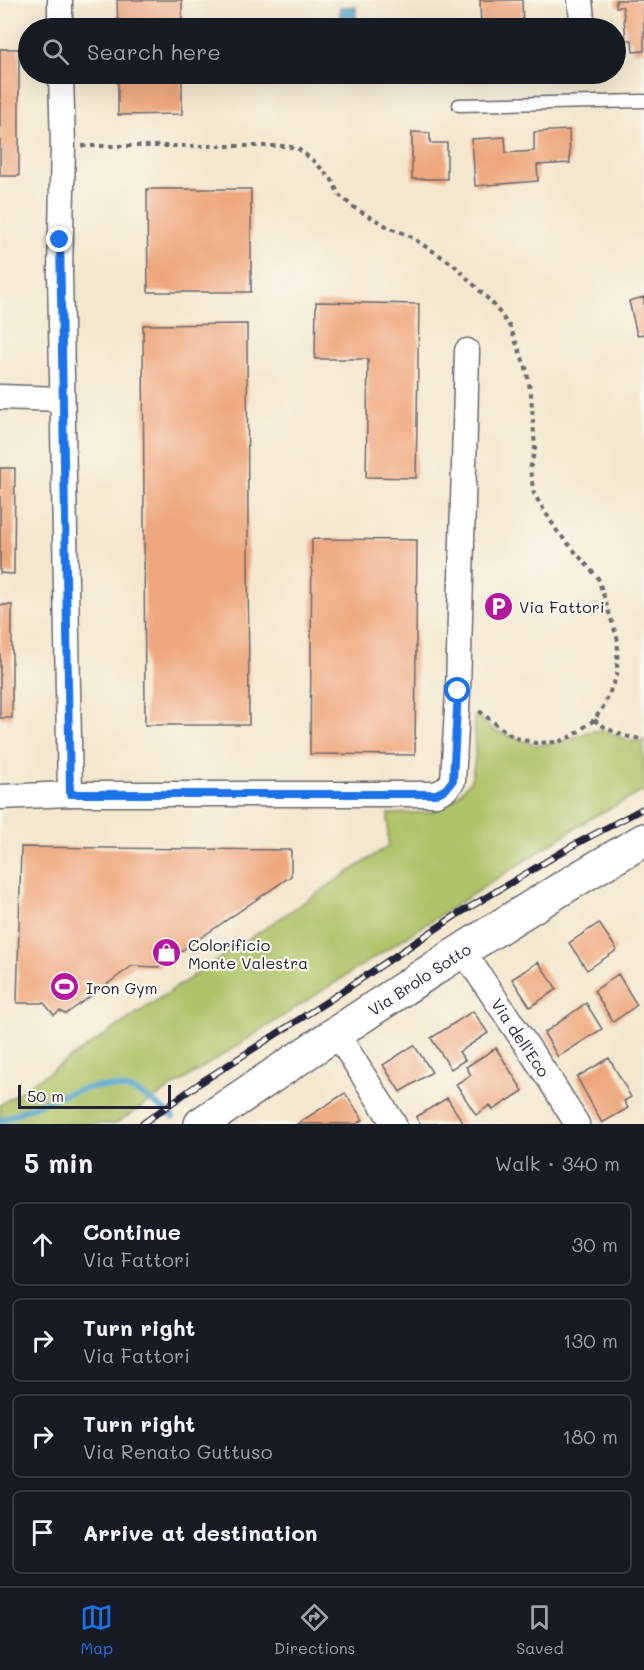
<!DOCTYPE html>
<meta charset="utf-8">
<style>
body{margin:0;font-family:Mali,sans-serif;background:#20242c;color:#f1f3f6}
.scale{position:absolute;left:18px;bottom:15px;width:153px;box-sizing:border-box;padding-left:6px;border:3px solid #22223b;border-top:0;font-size:16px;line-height:21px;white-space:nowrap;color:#22223b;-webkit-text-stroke:4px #fbf7ec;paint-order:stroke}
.stop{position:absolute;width:18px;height:18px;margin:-14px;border:4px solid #1a73e8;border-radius:50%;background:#fff}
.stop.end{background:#1a73e8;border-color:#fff;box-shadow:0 2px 6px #0008}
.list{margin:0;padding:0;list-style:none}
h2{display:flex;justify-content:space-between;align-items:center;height:78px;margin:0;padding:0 24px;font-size:26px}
h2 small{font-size:20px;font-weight:400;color:#9ea1a6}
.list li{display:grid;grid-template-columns:39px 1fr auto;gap:18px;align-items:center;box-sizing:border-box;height:84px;margin:0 12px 12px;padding:0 12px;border:2px solid #363941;border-radius:9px}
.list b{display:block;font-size:22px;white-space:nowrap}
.list p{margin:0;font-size:20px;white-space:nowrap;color:#9ea1a6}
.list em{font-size:20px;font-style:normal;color:#9ea1a6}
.icon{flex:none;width:33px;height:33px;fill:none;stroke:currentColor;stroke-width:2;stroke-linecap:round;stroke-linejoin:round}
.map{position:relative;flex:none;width:644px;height:1124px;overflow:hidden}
.search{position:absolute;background:#171b24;box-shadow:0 6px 24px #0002;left:18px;right:18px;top:18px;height:66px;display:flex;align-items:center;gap:15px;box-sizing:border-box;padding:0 21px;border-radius:33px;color:#9ea1a6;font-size:22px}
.sheet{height:462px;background:#171b24}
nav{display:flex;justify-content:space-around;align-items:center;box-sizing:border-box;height:84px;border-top:2px solid #363941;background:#171b24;font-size:16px;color:#9ea1a6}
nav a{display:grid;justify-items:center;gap:3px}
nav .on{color:#1a73e8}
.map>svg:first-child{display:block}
</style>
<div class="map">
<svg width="644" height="1124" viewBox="0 0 644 1124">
<rect width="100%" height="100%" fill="#fbf7ec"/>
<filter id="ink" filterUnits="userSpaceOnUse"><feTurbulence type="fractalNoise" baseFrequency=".0167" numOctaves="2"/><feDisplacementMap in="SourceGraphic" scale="12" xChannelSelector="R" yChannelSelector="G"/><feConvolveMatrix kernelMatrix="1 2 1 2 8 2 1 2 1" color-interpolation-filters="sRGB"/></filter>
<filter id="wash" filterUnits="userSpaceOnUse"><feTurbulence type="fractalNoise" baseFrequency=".008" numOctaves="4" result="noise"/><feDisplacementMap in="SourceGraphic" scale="24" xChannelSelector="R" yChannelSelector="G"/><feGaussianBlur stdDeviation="1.35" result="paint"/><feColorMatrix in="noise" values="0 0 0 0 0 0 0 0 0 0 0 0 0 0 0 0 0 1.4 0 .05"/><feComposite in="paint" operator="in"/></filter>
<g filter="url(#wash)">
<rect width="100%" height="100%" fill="#f3e7ce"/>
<path fill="#aec367" stroke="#687251" stroke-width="1.5" d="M 474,717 L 479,717 L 493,730 L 536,745 L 558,743 L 588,732 L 603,730 L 631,741 L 644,741 L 644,791 L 593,817 L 115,1124 L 0,1124 L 0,1105 L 388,846 L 388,814 L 432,812 L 454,800 L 471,780 L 475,758 Z"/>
<path fill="#51a4cc" stroke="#3a6384" stroke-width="1.5" d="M 340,7 L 356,7 L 356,28 L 340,28 Z"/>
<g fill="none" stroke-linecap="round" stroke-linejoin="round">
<path stroke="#51a4cc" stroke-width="6" d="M 0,1121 C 41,1104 93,1073 138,1093 C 151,1099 162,1109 173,1117"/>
</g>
<g id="blocks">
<path fill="#eea67b" d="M 117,0 L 182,0 L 182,28 L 118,28 Z
M 480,0 L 522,0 L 523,28 L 481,28 Z
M 616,0 L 644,0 L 644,51 L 633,52 L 632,40 L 626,40 L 623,7 L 616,7 Z
M 0,49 L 19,49 L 19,176 L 0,176 Z
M 118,74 L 182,74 L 182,114 L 118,115 Z
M 569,130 L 570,163 L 537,165 L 538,181 L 475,186 L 472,139 L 505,137 L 506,153 L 534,151 L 534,132 Z
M 412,132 L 430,133 L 430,143 L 447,143 L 447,179 L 412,179 Z
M 147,189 L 251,189 L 251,292 L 148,292 Z
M 644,297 L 644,334 L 637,335 L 629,301 Z
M 316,302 L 419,304 L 416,478 L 366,477 L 368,359 L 315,359 Z
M 247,324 L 249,725 L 145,725 L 143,325 Z
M 0,468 L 15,468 L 14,574 L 0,573 Z
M 312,539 L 417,540 L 415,755 L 310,754 Z
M 0,605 L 12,605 L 12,718 L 0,718 Z
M 21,847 L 291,850 L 291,876 L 158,967 L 132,966 L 66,1014 L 60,1011 L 54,1015 L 44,1003 L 17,1003 Z
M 599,923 L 617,950 L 587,970 L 569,943 Z
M 538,962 L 557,989 L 530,1007 L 512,979 Z
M 618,974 L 637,1005 L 613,1022 L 594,991 Z
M 586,1003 L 602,1029 L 558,1057 L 544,1033 Z
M 473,1011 L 488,1033 L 459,1052 L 465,1060 L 451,1069 L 431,1038 Z
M 414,1045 L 432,1072 L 400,1092 L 383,1065 Z
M 496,1048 L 523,1091 L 493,1110 L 490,1105 L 476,1115 L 456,1084 L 471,1075 L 466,1067 Z
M 609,1058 L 631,1097 L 624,1101 L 628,1108 L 602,1123 L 577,1077 Z
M 345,1093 L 363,1120 L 356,1124 L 297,1124 Z
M 447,1098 L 464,1124 L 420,1124 L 416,1117 Z"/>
</g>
</g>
<g filter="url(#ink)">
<use href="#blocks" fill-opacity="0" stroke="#6b676e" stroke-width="1.5"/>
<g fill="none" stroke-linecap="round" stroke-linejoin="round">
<defs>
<path id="service" d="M 459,105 L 644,101"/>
<g id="minor">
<path d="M 60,0 L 60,28"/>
<path d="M 580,0 L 583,28"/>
<path d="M 61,74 L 63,146 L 60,272 L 70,794"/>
<path d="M 0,397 L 62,399"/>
<path d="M 0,797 L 70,794 L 436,794 L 446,789 L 453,781 L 458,691 L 467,351"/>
<path id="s1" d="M 463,951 L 550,1080 L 577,1124"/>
<path d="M 337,1034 L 394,1124"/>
</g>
<g id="secondary">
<path id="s2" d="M 201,1124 C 346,1026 492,927 644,840"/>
</g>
</defs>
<use href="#service" stroke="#6b676e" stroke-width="15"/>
<use href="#minor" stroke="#6b676e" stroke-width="27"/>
<use href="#secondary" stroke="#6b676e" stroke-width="36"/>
<path stroke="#6b676e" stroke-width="4" stroke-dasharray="4.5 4.5" stroke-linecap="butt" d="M 82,146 L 285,146 L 297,148 L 315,162 L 332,180 L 339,195 L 356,209 L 390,228 L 406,234 L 453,264 L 494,305 L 510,327 L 526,368 L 531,394 L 535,448 L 530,470 L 534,494 L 557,531 L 598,578 L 618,641 L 617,663 L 617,676 L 603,707 L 594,720 L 572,736 L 558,742 L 535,743 L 513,737 L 479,711
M 594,720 C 610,731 624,738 644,739"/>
<use href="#service" stroke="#fff" stroke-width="12"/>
<use href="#minor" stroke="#fff" stroke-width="24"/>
<use href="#secondary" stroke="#fff" stroke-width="33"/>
<defs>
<path id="rail" d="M 142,1124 L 200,1083 L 331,999 L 455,916 L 572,846 L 644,808"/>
</defs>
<use href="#rail" stroke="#22223b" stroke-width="7"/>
<use href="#rail" stroke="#fbf7ec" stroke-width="4.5" stroke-dasharray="14" stroke-linecap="butt"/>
</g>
</g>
<g fill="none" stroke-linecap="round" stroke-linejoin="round" filter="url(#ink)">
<path stroke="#1a73e8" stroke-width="8" d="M 60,240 L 70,794 L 436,794 L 446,789 L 453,780 L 458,691"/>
</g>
<defs>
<symbol id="parking-disc" viewBox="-11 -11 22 22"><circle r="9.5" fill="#b5179e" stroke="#fbf7ec"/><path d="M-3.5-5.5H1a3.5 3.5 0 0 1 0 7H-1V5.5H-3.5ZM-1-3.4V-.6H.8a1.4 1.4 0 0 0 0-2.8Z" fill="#fff"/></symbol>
<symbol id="shop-disc" viewBox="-11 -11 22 22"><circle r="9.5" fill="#b5179e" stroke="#fbf7ec"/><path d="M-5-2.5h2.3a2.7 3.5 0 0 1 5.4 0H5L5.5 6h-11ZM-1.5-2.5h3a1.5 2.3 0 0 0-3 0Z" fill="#fff"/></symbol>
<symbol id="stadium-disc" viewBox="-11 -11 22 22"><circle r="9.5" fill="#b5179e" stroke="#fbf7ec"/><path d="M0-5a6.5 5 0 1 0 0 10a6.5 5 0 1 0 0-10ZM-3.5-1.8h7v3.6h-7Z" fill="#fff"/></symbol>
</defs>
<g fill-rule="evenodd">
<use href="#parking-disc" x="482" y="590" width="33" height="33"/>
<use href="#shop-disc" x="150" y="936" width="33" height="33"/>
<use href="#stadium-disc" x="48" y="970" width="33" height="33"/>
</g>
<g text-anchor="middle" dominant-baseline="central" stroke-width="4.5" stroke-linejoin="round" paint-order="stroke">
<g font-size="16" fill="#22223b" stroke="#fbf7ec" text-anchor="start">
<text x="519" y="606">Via Fattori</text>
<text x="188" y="944">Colorificio<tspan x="188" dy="18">Monte Valestra</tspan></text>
<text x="86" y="987">Iron Gym</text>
</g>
<g font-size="16" fill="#22223b" stroke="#fbf7ec">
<text stroke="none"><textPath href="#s2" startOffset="262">Via Brolo Sotto</textPath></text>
<text stroke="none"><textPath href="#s1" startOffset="104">Via dell'Eco</textPath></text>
</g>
</g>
</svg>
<div class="scale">50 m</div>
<div class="stop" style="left:458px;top:691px"></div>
<div class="stop end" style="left:60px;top:240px"></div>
<div class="search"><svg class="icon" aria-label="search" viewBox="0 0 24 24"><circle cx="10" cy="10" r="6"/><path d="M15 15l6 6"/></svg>Search here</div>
</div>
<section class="sheet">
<h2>5 min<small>Walk · 340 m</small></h2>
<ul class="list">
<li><svg class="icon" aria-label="ahead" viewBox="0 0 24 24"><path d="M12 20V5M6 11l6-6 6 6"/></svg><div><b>Continue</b><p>Via Fattori</p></div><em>30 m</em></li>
<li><svg class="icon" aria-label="right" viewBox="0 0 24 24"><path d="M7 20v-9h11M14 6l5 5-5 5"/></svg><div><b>Turn right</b><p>Via Fattori</p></div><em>130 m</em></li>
<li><svg class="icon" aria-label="right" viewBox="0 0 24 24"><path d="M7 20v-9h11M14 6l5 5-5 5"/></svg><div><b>Turn right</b><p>Via Renato Guttuso</p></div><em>180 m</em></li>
<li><svg class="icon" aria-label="arrive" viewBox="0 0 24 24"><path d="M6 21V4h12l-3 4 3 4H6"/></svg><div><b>Arrive at destination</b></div></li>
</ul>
</section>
<nav>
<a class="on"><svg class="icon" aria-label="map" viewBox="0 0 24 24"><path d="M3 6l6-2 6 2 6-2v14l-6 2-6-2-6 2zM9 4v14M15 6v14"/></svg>Map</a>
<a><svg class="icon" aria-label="directions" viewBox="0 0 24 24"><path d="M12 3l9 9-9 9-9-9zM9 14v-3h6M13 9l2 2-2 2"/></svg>Directions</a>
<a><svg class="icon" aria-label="saved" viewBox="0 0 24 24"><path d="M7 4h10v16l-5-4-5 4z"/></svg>Saved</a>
</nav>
